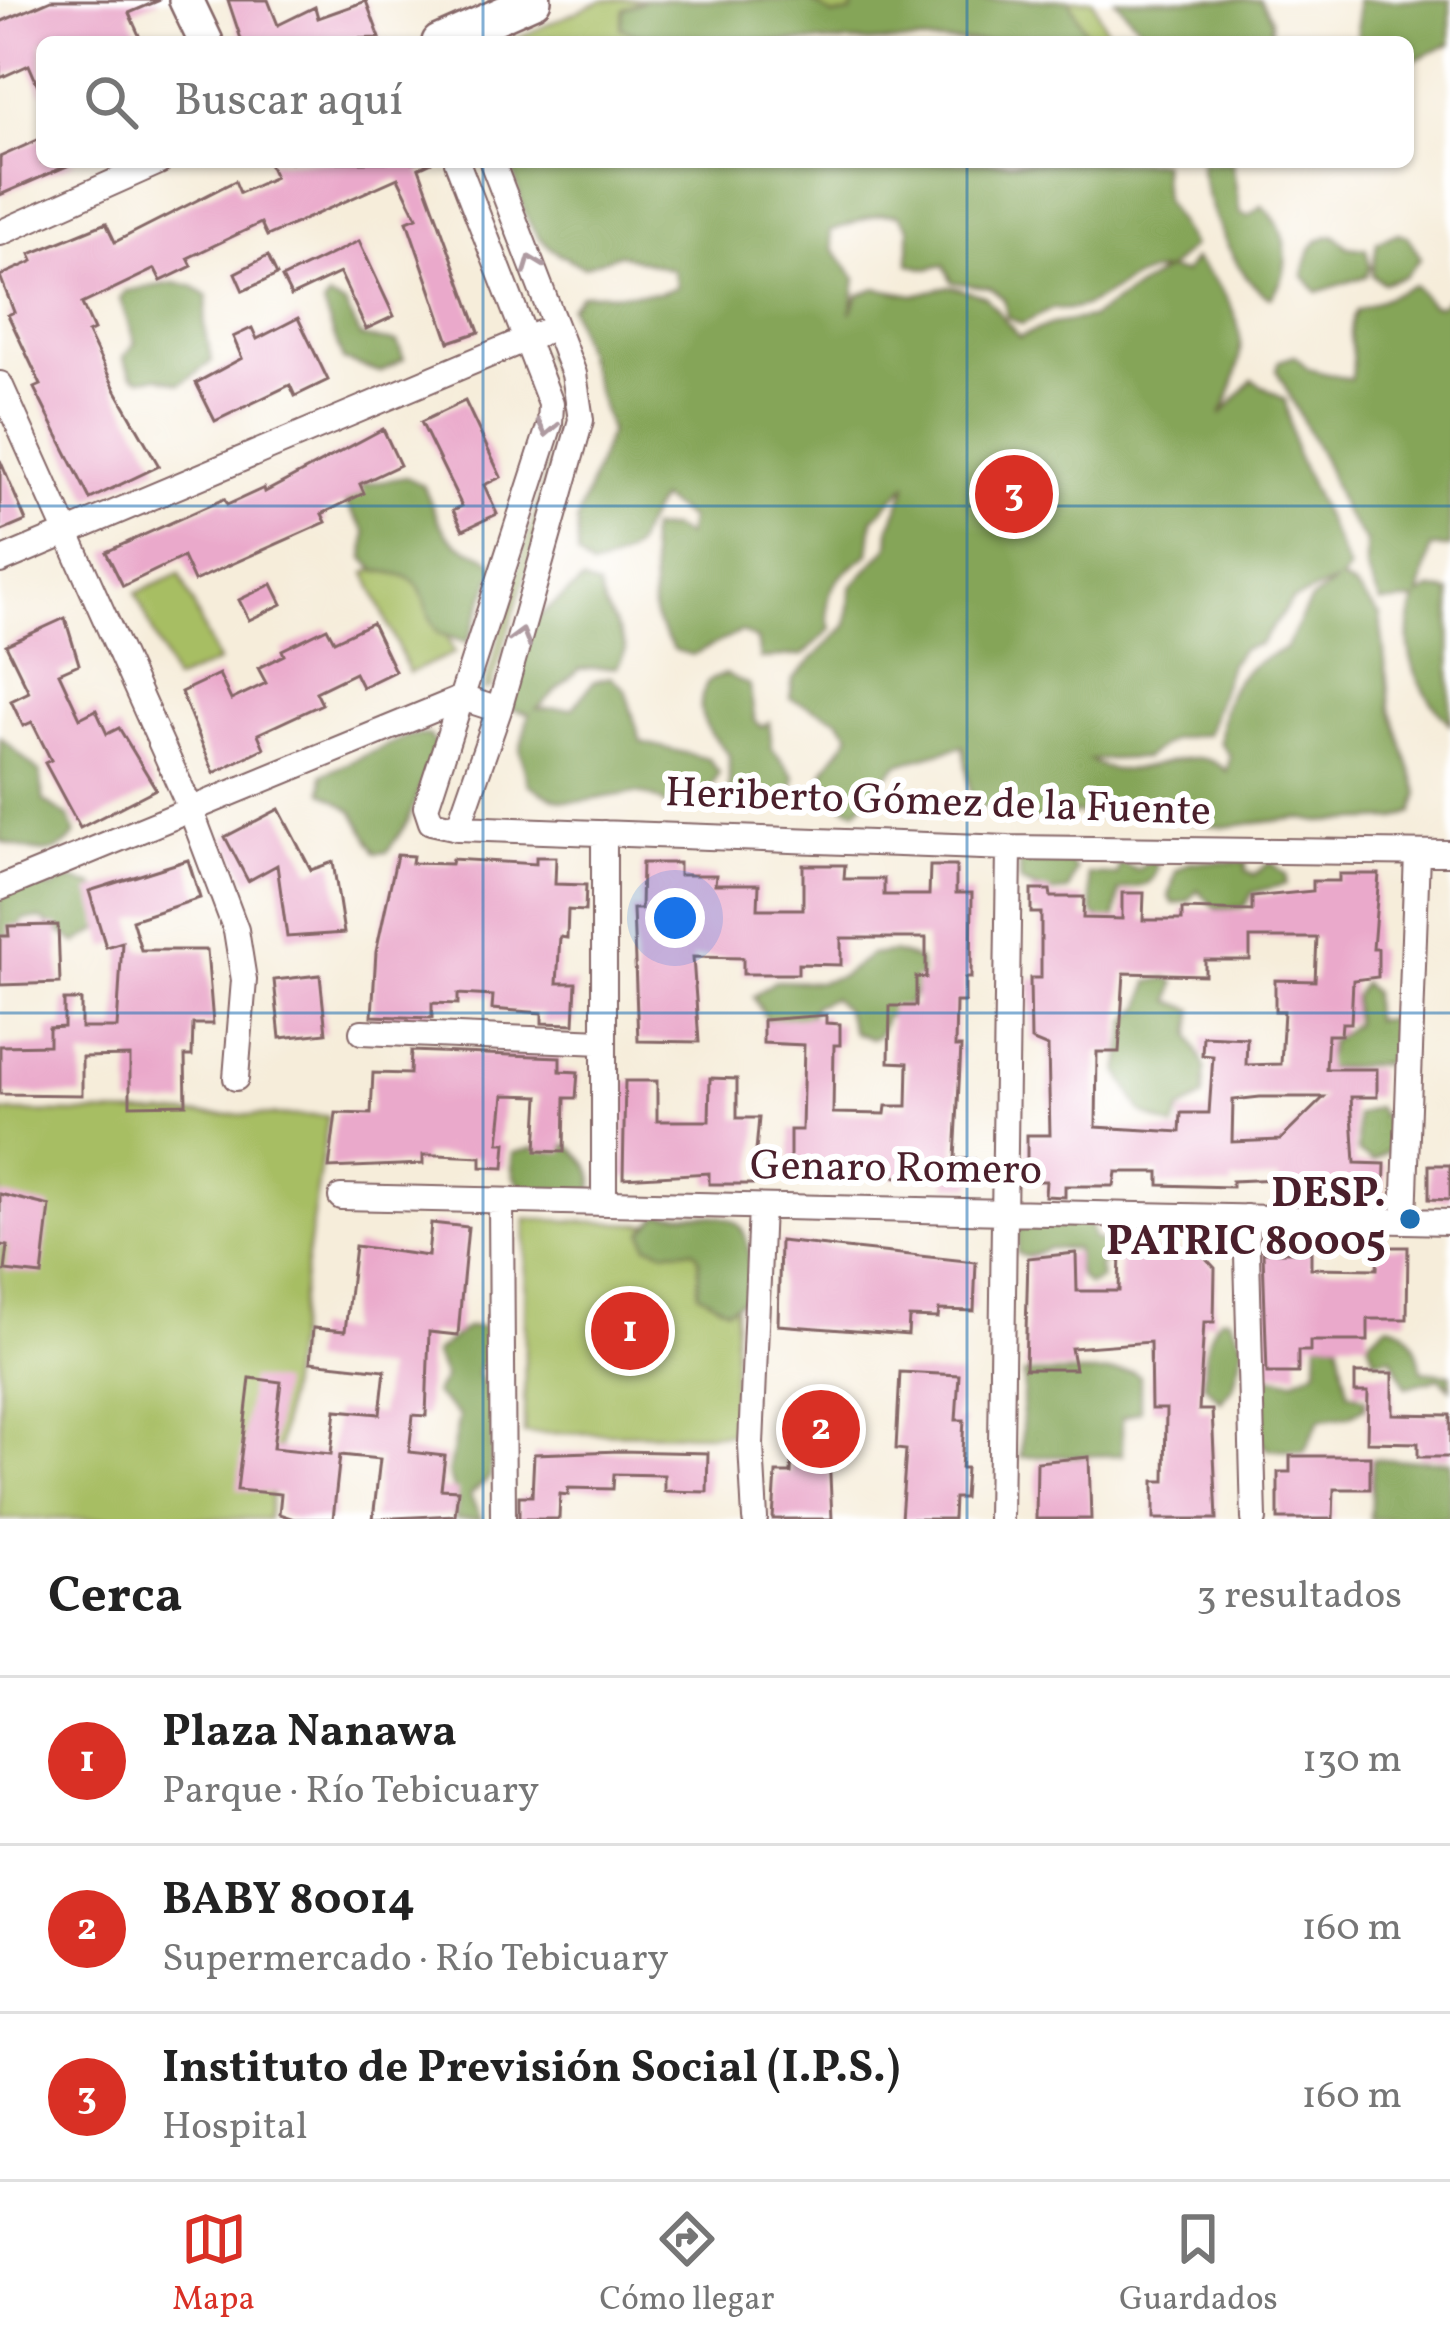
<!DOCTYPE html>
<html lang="es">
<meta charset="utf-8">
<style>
body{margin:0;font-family:Vollkorn,serif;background:#f6f6f6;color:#222}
.you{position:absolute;left:675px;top:918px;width:42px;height:42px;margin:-30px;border:9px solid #fff;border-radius:50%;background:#1a73e8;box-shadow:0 0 0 18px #1a73e833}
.badge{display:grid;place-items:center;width:78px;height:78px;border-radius:50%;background:#d93025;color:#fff;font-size:39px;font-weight:700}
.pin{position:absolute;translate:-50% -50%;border:6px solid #fff;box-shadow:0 3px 12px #0006}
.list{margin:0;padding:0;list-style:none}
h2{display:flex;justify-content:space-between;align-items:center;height:156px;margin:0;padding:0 48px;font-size:51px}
h2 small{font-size:39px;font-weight:400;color:#767676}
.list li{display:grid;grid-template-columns:78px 1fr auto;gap:36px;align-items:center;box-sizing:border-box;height:168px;padding:0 48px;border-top:3px solid #e0e0e0}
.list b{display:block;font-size:45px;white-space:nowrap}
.list p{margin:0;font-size:39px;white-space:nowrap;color:#767676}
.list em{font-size:39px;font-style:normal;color:#767676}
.icon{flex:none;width:66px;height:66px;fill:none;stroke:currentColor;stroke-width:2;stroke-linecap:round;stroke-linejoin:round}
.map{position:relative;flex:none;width:1450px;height:1519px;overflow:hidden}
.search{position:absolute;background:#fff;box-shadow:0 3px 9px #0004;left:36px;right:36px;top:36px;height:132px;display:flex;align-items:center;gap:30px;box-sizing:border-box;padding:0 42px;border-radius:18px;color:#767676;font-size:45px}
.sheet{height:660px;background:#fff}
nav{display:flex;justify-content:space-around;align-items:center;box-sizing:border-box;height:168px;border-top:3px solid #e0e0e0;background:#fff;font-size:33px;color:#767676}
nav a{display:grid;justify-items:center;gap:6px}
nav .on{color:#d93025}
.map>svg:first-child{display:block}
</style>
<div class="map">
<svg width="1450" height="1519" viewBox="0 0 1450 1519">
<rect width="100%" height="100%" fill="#fff"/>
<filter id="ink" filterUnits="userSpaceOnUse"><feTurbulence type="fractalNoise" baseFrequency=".00833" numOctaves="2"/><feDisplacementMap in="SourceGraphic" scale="24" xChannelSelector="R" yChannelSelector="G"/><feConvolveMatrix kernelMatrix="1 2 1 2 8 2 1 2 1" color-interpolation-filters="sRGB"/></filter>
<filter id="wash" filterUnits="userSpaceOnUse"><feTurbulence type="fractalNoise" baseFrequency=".004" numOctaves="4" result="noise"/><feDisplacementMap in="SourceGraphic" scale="48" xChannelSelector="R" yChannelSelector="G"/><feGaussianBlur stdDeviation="2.7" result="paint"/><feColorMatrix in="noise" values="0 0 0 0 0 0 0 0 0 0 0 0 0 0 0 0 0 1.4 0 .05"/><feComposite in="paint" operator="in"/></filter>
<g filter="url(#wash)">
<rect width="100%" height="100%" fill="#f6edda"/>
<path fill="#a7be63" stroke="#786e47" stroke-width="3" d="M 603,0 L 1093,0 L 1112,42 L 508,42 Z
M 554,349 L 567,381 L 570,427 L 491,688 L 484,690 L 561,424 L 562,400 L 545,354 Z
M 411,553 L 454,653 L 409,673 L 366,573 Z
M 180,574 L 218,662 L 174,681 L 136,593 Z
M 0,1112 L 328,1116 L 268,1519 L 0,1519 Z
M 526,1219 L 738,1228 L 731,1434 L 524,1433 Z"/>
<path fill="#85a559" stroke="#686242" stroke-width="3" fill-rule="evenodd" d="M 645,0 L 809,0 L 833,16 L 851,13 L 856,0 L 1069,0 L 1091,42 L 656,42 L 621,28 L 624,9 Z
M 1115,0 L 1260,0 L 1271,18 L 1272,42 L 1168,42 L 1158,32 L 1146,34 Z
M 1357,0 L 1450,0 L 1450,44 L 1408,63 L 1408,42 L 1358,42 Z
M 511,162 L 1161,162 L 1164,199 L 1192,246 L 1167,270 L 1184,273 L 1194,259 C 1249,310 1251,352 1221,415 L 1252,380 L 1285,400 L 1296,453 L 1349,570 L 1341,580 L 1356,588 L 1380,616 L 1390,708 L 1419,794 L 1413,812 L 1395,819 L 1319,822 L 1299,818 L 1223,827 L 1132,813 L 1112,819 L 1075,813 L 1020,823 L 1000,820 L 971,798 L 963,746 L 898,764 L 856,811 L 823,797 C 816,766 837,759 850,734 L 838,719 L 790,698 L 793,679 L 847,625 L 851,587 L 889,546 L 890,527 L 908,483 L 873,519 L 869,554 C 840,574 819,591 831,629 L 803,655 L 760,659 L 757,640 L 741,632 L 692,655 L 675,650 C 644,607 656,614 652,568 C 651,552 646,546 650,529 L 671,528 L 686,536 L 689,519 L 660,499 C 628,541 654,551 591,568 L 578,556 L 577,520 L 610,431 L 570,307 L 582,294 L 660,293 L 677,287 L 673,270 L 619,254 L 584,267 C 525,240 525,217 511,162 ZM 880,214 L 898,215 L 909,227 L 909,264 L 927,269 L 944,265 L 952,282 L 990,288 L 1004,299 L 1007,317 L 1022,324 L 1054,308 C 1094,319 1121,271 1164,271 L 1090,318 L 1052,324 L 1019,337 L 985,296 L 949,286 L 914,295 L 876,288 L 858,295 L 851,313 L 856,279 L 833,249 L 830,231 ZM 1337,581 L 1310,601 L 1285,649 C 1236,668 1222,690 1220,742 L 1230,756 L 1227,771 C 1187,733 1136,793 1090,760 L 1144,758 L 1172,739 L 1207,734 L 1230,664 L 1242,649 L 1260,644 L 1292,601 Z
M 1232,162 L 1240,213 L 1249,216 L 1262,206 C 1290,229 1293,271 1271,297 C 1238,285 1203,198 1200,162 Z
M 1398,233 L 1407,236 L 1421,258 L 1405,276 L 1383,283 L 1372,275 L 1377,242 Z
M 1334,235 L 1348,247 L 1366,249 L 1370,267 L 1366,276 L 1317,292 L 1303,275 C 1308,253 1310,239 1334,235 Z
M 174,283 L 193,286 L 208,297 L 204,324 L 212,361 L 180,384 L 159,377 L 140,379 L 132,375 L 123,358 L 135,343 L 120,299 L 125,291 Z
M 1414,285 L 1431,305 L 1440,306 L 1450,296 L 1450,547 L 1431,547 L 1419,596 L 1430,589 L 1450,592 L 1450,724 C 1416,688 1397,647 1416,600 L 1381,603 L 1366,569 L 1366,542 L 1344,512 L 1324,461 L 1277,371 L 1279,361 L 1295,356 L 1308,369 L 1351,380 C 1358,354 1342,336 1356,311 Z
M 329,298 L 345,305 L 361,337 L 397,342 L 404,359 L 380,372 L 343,360 L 323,305 Z
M 406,477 L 423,485 C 433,505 439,534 461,546 C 476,554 485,552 496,567 L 467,643 L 438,633 C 414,595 434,575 376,571 L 364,558 L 366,532 L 345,503 L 353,486 Z
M 583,581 L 599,588 C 603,612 620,627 626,650 L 617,667 L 579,669 L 537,709 L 573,708 L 594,681 L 611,677 L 625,689 L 641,742 L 709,759 L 719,773 L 703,805 L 667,806 C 636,778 602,806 564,801 C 552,800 539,790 528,784 L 520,750 L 529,714 L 505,707 L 529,624 Z
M 725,674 L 749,685 L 755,721 L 762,727 L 769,722 L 772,749 L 795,777 L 791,804 L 754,811 L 729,800 L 729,755 C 711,732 689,717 708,681 Z
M 429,735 L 436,744 L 408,821 L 387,852 L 376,853 L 354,812 L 323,792 L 322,775 L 408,736 Z
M 0,737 L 40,773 L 44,801 L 68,817 L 75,834 C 55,864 27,849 0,841 Z
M 1063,854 L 1076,870 L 1068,891 L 1046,893 L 1020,882 L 1020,858 Z
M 1153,859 L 1157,867 C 1153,891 1135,885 1119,891 L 1115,920 L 1102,921 L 1093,913 L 1088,874 L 1117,875 L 1120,863 L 1137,870 Z
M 1190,862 L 1246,862 L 1246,871 L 1254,875 L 1271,862 L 1286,875 L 1286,884 L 1253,892 L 1244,907 L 1217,909 L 1198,890 L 1188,901 L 1174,904 L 1169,897 L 1176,871 Z
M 67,879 L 95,886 L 108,924 L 77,943 L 41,919 L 24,919 L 10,939 L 0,942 L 0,891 L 39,884 L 51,888 Z
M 893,952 L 919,960 C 926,984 913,1000 896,1016 L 886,1016 L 879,1035 L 871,1039 L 853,1032 L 845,1010 L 832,998 L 814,1006 L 808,1020 L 768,1021 L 753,997 L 775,981 L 819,982 L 842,976 L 870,955 Z
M 1167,978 L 1175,982 L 1171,1001 L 1194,1010 L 1191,1036 L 1205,1068 L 1203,1097 L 1180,1110 L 1174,1128 L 1142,1113 L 1119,1072 L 1128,1020 L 1142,1007 L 1149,982 Z
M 1363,983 L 1372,992 L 1373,1020 L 1393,1019 L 1401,1054 L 1384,1064 L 1321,1069 L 1314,1054 L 1328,1054 L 1330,1042 L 1354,1024 L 1353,997 Z
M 1376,1107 L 1388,1125 L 1391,1149 L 1373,1161 L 1358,1152 L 1356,1115 Z
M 567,1145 C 583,1156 599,1172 591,1193 C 558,1196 503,1203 513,1153 L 539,1147 L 551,1152 Z
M 660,1214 C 741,1215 752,1210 750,1296 L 727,1309 L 698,1293 L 699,1257 L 693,1250 L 664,1251 L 647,1245 L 643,1232 Z
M 1019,1222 L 1090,1225 L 1093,1239 L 1110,1244 L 1115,1257 L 1099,1265 L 1101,1279 L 1088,1285 L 1079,1275 L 1075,1249 L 1049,1248 L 1026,1257 L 1017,1253 Z
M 1229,1317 L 1244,1345 L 1233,1387 L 1221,1401 L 1204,1384 C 1204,1364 1205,1334 1220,1318 Z
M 1388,1324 C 1412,1327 1418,1351 1422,1371 L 1450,1374 L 1450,1388 L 1440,1378 L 1406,1387 L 1392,1357 L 1375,1359 L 1368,1341 Z
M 467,1327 L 494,1328 L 494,1346 L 477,1372 L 493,1403 L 490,1477 L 470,1495 L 481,1519 L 455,1519 L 457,1500 L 448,1474 L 459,1416 L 434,1394 L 444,1378 L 434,1353 Z
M 1318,1340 L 1338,1341 L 1348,1392 L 1365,1398 L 1365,1407 L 1349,1416 L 1320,1419 L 1304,1452 L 1267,1449 L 1255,1435 L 1260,1376 L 1294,1380 L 1317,1368 Z
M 1133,1372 L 1140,1376 L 1140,1411 L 1122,1418 L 1122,1455 L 1021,1457 L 1024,1374 Z
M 1373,1459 L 1450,1461 L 1450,1519 L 1370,1519 Z"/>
<g id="blocks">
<path fill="#eaa9cb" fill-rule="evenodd" d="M 51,0 L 160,0 L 129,13 L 142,42 L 42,42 L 42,95 L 29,65 L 0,78 L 0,22 Z
M 228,0 L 268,0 L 278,25 L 315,7 L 318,18 L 366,1 L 380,38 L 242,42 Z
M 42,138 L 42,162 L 76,162 L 0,195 L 0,157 Z
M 268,162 L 432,162 L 419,168 L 479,332 L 449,342 L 407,221 L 417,217 L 398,178 L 267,236 L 261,223 L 188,258 L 192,266 L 161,281 L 155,269 L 82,304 L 94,330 L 88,333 L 116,391 L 159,466 L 90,499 L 34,388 L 41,385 L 8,315 L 14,312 L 0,276 L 33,261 L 30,254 L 106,223 L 115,242 L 235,181 L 240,193 L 275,177 Z
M 359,241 L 394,316 L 366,329 L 340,273 L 291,296 L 282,278 Z
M 268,256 L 277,275 L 243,291 L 235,273 Z
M 298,318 L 328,380 L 295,396 L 290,385 L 215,421 L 196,383 L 242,358 L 233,337 L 252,328 L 257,339 Z
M 465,401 L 501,477 L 484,485 L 497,514 L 463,530 L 453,510 L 462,506 L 421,422 Z
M 383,429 L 400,465 L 360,484 L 364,493 L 322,514 L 326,522 L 194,581 L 183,557 L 123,586 L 106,552 L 224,499 L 227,505 L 264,488 L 265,492 Z
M 0,460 L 26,521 L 0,532 Z
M 272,584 L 282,604 L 249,620 L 239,600 Z
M 65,618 L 79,664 L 59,673 L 80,718 L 96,710 L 107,734 L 119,728 L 156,789 L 80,828 L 45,763 L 51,760 L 32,722 L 23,726 L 11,701 L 29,692 L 6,645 Z
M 372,623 L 395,671 L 362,687 L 355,673 L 316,692 L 322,704 L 258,734 L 264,748 L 214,773 L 181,692 L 219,674 L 231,700 L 266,683 L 258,668 L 284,655 L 282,650 L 327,628 L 334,641 Z
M 279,809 L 311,870 L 333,862 L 344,933 L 287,937 L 277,865 L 248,881 L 225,837 Z
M 397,855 L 413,856 L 412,863 L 451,864 L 452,859 L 536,864 L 536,857 L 556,857 L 555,884 L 586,885 L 585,911 L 568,910 L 567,938 L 560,937 L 557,983 L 576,983 L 574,1024 L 542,1023 L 542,1013 L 492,1009 L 493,996 L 458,994 L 458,1004 L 432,1003 L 432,1018 L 372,1016 L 376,952 Z
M 188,860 L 200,898 L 132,920 L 141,950 L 207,950 L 213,1024 L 193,1024 L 192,1056 L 185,1056 L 186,1104 L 130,1105 L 130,1056 L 82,1057 L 82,1095 L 0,1094 L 0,1046 L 49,1045 L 49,1028 L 64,1027 L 64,1000 L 81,1000 L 81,1028 L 117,1028 L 122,942 L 106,947 L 89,891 Z
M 642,863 L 679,863 L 679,875 L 716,875 L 715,884 L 759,884 L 758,909 L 803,909 L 803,865 L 845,865 L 844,879 L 884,879 L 884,895 L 929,895 L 930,866 L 956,866 L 956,893 L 972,893 L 971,978 L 965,978 L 965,1002 L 956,1002 L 955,1047 L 961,1047 L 955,1159 L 974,1159 L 973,1186 L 947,1186 L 947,1179 L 834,1174 L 834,1162 L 790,1162 L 790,1130 L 802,1130 L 804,1045 L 763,1043 L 763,1020 L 826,1015 L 826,1023 L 840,1024 L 840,1045 L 834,1045 L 833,1113 L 885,1114 L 886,1106 L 907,1106 L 908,1063 L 889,1062 L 890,1006 L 916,1006 L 916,977 L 926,978 L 926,938 L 841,938 L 841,965 L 798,964 L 798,974 L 743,974 L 743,958 L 693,957 L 699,1042 L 638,1041 L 633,909 L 641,909 Z
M 1339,874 L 1379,874 L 1373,949 L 1378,949 L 1378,977 L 1353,980 L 1351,1023 L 1342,1023 L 1341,1035 L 1328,1035 L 1326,1069 L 1377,1069 L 1377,1097 L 1351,1097 L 1355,1163 L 1385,1164 L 1384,1201 L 1355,1200 L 1355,1195 L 1278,1198 L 1278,1179 L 1232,1181 L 1232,1187 L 1159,1185 L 1159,1172 L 1116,1172 L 1114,1186 L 1065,1186 L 1065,1197 L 1045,1196 L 1046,1181 L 1027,1181 L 1027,1135 L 1050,1135 L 1048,1047 L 1031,1040 L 1030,978 L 1041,978 L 1041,913 L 1031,913 L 1031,890 L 1050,890 L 1051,897 L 1084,897 L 1083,918 L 1122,919 L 1122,893 L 1144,893 L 1143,920 L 1182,920 L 1182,909 L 1252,911 L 1252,897 L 1313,891 L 1313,881 L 1339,881 ZM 1250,938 L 1317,938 L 1315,981 L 1275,980 L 1275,1011 L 1284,1011 L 1281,1064 L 1246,1065 L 1247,1038 L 1203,1036 L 1202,1055 L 1213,1056 L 1209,1113 L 1181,1113 L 1180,1132 L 1096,1127 L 1097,1052 L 1119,1052 L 1124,973 L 1205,975 L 1205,960 L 1250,960 ZM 1260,1097 L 1324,1097 L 1280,1140 L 1232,1142 L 1233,1100 Z
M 58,925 L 60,983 L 0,985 L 0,936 L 9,936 L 8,926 Z
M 320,975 L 326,1033 L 280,1038 L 274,980 Z
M 411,1051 L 560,1057 L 560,1071 L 578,1072 L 576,1098 L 565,1098 L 564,1152 L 536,1151 L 539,1096 L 504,1095 L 499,1143 L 506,1143 L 504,1168 L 481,1167 L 481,1157 L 438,1155 L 423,1155 L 423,1164 L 329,1168 L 336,1113 L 371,1114 L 373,1073 L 410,1074 Z
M 710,1078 L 737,1079 L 737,1118 L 759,1118 L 753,1184 L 709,1184 L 709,1173 L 623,1178 L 625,1081 L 657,1081 L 657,1121 L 709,1121 Z
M 1429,1165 L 1450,1165 L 1450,1200 L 1429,1199 Z
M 0,1194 L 50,1206 L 42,1275 L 5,1271 L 8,1246 L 0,1245 Z
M 431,1223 L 468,1227 L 461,1301 L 458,1335 L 429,1332 L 426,1416 L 413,1415 L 409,1452 L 445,1456 L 441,1489 L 458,1490 L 455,1515 L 373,1519 L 380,1459 L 340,1455 L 333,1519 L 294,1519 L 279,1514 L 281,1494 L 237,1490 L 250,1378 L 281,1382 L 273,1448 L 331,1454 L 336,1410 L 380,1414 L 385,1370 L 310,1362 L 313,1328 L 345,1331 L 355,1246 L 428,1256 Z
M 780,1241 L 976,1262 L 974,1311 L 939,1310 L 938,1318 L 909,1317 L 908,1335 L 778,1325 Z
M 1378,1247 L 1408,1247 L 1407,1319 L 1368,1319 L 1368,1341 L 1310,1341 L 1310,1351 L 1298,1351 L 1298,1373 L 1267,1373 L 1263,1252 L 1311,1252 L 1311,1268 L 1377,1269 Z
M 1120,1250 L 1201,1253 L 1215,1268 L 1214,1322 L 1204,1322 L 1199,1410 L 1212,1410 L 1217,1519 L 1154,1519 L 1154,1481 L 1165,1481 L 1166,1409 L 1151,1409 L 1150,1342 L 1071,1348 L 1075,1369 L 1025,1369 L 1028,1258 L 1076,1253 L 1077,1291 L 1119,1291 Z
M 900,1372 L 959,1375 L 956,1420 L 964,1420 L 961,1468 L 966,1468 L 964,1498 L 954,1498 L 953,1519 L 901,1519 L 906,1450 L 896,1449 Z
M 1355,1373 L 1393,1373 L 1393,1414 L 1450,1415 L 1450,1457 L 1418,1457 L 1418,1443 L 1367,1442 L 1368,1392 L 1355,1392 Z
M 620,1451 L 708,1453 L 707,1492 L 664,1491 L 664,1475 L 614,1474 L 613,1489 L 568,1488 L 568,1495 L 560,1494 L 559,1519 L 519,1519 L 519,1496 L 532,1496 L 534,1454 Z
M 792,1452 L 829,1454 L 832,1519 L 773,1519 L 776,1473 L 791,1473 Z
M 1290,1456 L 1370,1456 L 1370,1489 L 1334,1489 L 1333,1519 L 1278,1519 L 1278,1472 L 1290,1472 Z
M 1089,1457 L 1091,1519 L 1036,1519 L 1037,1462 Z"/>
</g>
</g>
<g filter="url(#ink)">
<use href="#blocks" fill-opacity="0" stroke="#866768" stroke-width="3"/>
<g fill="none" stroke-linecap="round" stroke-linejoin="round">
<defs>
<path id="street" d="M 457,162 L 551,404 L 550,424 L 426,807 L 431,822 L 458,828 L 1009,848 L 1450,853
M 0,233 L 159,162
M 0,384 L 190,808 L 236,930 L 244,980 L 236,1078
M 0,561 L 543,332
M 458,828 L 499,710 L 581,420 L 574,374 L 492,162
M 604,833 L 604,1202
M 0,888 L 462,698 L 499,710
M 362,1032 L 603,1042
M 341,1197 L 1450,1222
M 501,1201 L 503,1519
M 1246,1217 L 1254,1519
M 1404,1220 L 1417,853
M 755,1519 L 751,1445 L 761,1207
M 1000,1519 L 1009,848"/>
<path id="secondary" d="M 186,0 L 206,42
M 439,42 L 534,0"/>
</defs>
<use href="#street" stroke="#866768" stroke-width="28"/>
<use href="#secondary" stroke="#866768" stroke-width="38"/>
<use href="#street" stroke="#fff" stroke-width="24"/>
<use href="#secondary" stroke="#fff" stroke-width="33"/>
</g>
<defs><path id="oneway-chevron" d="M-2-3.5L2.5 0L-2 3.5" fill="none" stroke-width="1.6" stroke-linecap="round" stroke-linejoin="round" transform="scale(3)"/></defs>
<g stroke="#ae9aa0">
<use href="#oneway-chevron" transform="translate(532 264) rotate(-111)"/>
<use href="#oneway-chevron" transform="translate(547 428) rotate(102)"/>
<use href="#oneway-chevron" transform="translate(521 637) rotate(-74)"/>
</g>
</g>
<path fill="none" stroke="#1f6fb2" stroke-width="3" stroke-opacity="0.55" d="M 483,0 L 483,42M 967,0 L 967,42M 483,162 L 483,1519M 967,162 L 967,1519M 0,506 L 1450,506M 0,1013 L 1450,1013"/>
<circle fill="#1f6fb2" stroke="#fff" stroke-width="4.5" cx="1410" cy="1219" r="12"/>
<g text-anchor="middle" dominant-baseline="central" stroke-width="12" stroke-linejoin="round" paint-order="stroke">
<g font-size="42" fill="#4a1f2b" stroke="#fff">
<text transform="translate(938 804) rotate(2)">Heriberto Gómez de la Fuente</text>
<text transform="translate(896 1170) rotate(1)">Genaro Romero</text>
</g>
<g font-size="42" font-weight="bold" fill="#4a1f2b" stroke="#fff" text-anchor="end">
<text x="1386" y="1195">DESP.<tspan x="1386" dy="48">PATRIC 80005</tspan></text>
</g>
</g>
</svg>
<div class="you"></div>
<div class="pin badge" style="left:630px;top:1331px">1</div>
<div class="pin badge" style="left:821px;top:1429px">2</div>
<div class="pin badge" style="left:1014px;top:494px">3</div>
<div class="search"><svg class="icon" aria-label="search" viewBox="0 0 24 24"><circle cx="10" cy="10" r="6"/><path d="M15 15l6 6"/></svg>Buscar aquí</div>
</div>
<section class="sheet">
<h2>Cerca<small>3 resultados</small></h2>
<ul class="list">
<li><span class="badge">1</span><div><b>Plaza Nanawa</b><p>Parque · Río Tebicuary</p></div><em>130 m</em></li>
<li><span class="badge">2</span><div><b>BABY 80014</b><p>Supermercado · Río Tebicuary</p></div><em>160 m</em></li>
<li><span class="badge">3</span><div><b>Instituto de Previsión Social (I.P.S.)</b><p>Hospital</p></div><em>160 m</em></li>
</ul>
</section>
<nav>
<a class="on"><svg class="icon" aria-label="map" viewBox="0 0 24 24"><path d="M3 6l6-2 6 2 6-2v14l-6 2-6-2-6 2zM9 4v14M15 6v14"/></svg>Mapa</a>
<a><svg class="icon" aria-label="directions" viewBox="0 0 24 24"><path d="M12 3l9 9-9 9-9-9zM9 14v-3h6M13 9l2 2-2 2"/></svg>Cómo llegar</a>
<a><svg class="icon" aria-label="saved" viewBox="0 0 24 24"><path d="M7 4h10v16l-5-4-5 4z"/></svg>Guardados</a>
</nav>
